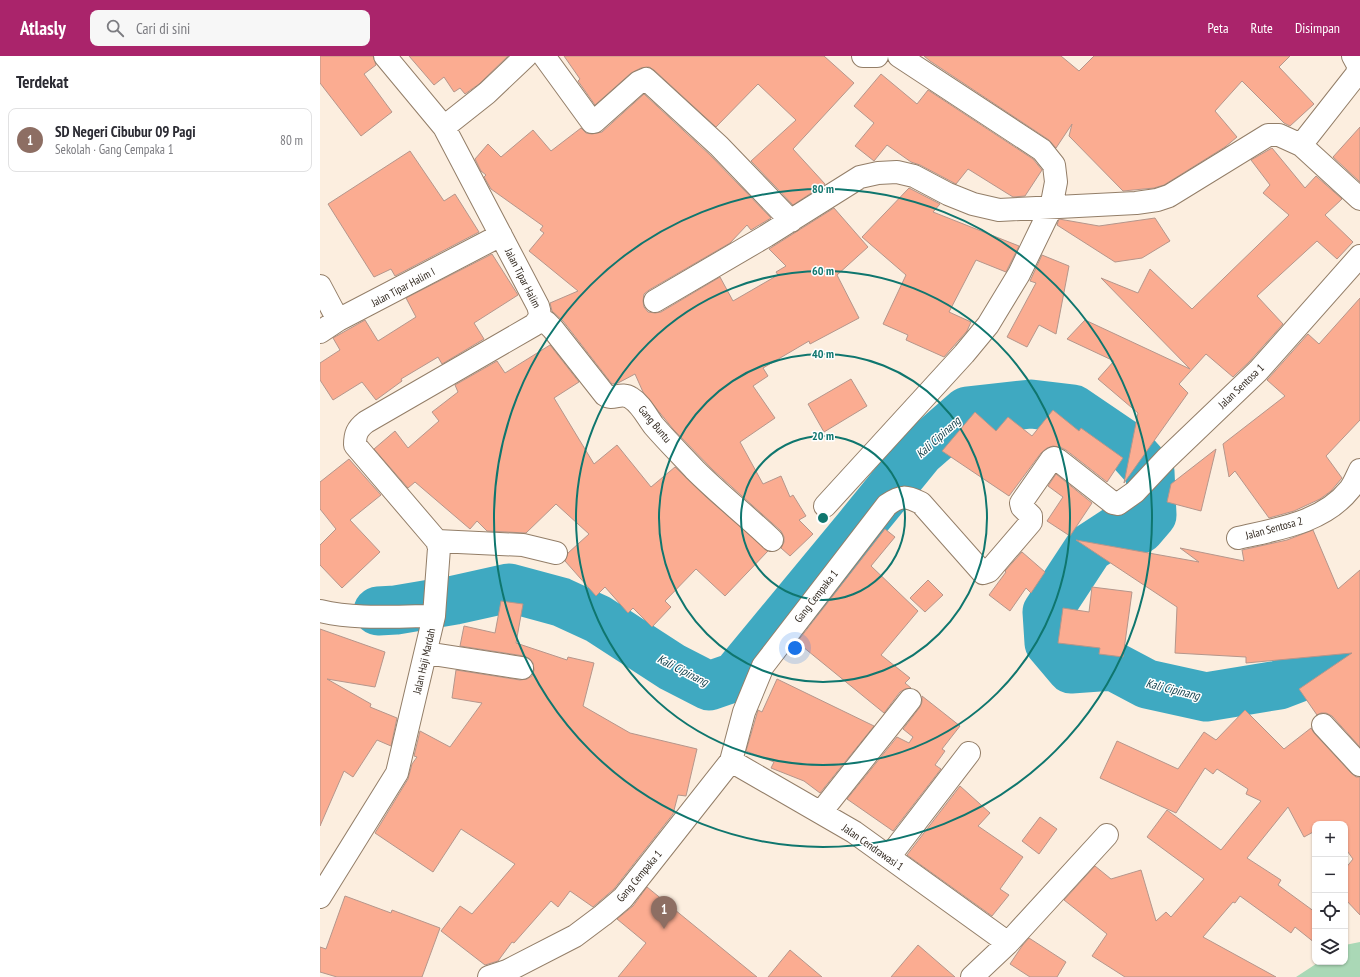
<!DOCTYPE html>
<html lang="id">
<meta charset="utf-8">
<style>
body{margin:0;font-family:"PT Sans Narrow",sans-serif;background:#f7f7f7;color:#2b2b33}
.controls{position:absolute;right:12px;bottom:12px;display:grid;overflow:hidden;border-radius:8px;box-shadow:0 1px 3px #0004}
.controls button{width:36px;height:36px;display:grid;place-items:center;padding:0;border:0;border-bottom:1px solid #e1e1e2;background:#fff;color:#2b2b33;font:20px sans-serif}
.you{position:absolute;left:475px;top:592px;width:14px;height:14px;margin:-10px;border:3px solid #fff;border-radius:50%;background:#1a73e8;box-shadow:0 0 0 6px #1a73e833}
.badge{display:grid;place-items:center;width:26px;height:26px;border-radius:50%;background:#aa246b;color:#fff;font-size:13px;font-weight:700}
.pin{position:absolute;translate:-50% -33px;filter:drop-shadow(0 1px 2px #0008)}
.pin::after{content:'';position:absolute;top:21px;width:14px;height:12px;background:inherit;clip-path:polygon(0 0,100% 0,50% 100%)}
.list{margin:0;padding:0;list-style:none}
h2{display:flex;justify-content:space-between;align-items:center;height:52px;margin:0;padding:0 16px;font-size:17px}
h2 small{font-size:13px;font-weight:400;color:#7c7c81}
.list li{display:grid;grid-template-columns:26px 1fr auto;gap:12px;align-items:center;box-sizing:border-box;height:64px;margin:0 8px 8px;padding:0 8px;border:1px solid #e1e1e2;border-radius:8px}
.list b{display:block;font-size:15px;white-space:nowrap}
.list p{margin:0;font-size:13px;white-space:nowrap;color:#7c7c81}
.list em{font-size:13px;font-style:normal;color:#7c7c81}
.icon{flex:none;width:22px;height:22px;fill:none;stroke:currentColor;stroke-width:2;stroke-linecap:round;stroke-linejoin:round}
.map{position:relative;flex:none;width:1040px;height:921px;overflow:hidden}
header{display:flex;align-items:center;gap:24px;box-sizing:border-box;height:56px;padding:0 20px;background:#aa246b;color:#fff}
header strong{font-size:19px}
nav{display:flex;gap:22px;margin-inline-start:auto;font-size:14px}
.search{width:280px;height:36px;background:#f7f7f7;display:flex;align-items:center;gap:10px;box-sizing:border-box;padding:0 14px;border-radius:8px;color:#7c7c81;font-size:15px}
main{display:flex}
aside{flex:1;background:#fff}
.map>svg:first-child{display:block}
</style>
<header>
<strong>Atlasly</strong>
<div class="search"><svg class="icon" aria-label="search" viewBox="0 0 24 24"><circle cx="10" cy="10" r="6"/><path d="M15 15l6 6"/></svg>Cari di sini</div>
<nav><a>Peta</a><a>Rute</a><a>Disimpan</a></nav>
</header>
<main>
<aside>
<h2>Terdekat<small></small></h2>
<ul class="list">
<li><span class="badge" style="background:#8d6e63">1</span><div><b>SD Negeri Cibubur 09 Pagi</b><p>Sekolah · Gang Cempaka 1</p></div><em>80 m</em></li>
</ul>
</aside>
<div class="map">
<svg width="1040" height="921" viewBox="0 0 1040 921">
<rect width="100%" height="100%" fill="#fceedf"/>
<path fill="#aad8b6" d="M 1040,886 L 1040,921 L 976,921 L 999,906 L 1025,906 L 1025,889 Z"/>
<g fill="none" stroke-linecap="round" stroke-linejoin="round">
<path stroke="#3fa9c1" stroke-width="49" d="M 58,555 L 76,554 L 135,544 L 189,532 L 241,546 L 278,563 L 352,611 L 389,630 L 415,621 L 539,471 L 600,396 L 647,355 L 711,348 L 753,353 L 806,389 L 830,416 L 832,459 L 820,473 L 795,475 L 769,492 L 727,556 L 729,587 L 751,613 L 793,610 L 827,628 L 886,641 L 959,629 L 1040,598"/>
</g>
<path fill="#fbac91" stroke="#b5968b" d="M 0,0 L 53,0 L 56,9 L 44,18 L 72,56 L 41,80 L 0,27 Z
M 89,0 L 188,0 L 159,28 L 145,38 L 140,32 L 134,36 L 124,21 L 114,29 Z
M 244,0 L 504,0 L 534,27 L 473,93 L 505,128 L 473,149 L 431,105 L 476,64 L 438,28 L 396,71 L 334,14 L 329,11 L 321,12 L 311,17 L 275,49 L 258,25 L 260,23 Z
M 604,0 L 741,0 L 759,15 L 774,0 L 970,0 L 959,11 L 994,48 L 970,70 L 964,67 L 922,25 L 895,55 L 917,81 L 905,91 L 844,129 L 834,132 L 803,135 L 749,80 L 752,68 L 736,92 L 729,84 L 610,5 Z
M 561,18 L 597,48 L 608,34 L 713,103 L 722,114 L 705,140 L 693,141 L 648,113 L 636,128 L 600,109 L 591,106 L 567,89 L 554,105 L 535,90 L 554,67 L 534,50 Z
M 324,38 L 390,99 L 451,162 L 431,174 L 427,169 L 410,187 L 329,234 L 324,238 L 323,245 L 324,251 L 328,256 L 335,257 L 341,256 L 400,221 L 413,245 L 458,219 L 456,216 L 466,210 L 449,193 L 514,152 L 548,191 L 517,219 L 539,262 L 490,288 L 489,285 L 443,312 L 448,320 L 433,330 L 455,362 L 420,386 L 443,428 L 461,420 L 470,441 L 473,439 L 486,460 L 479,464 L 493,478 L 470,500 L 461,492 L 464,486 L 464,481 L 461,475 L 393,414 L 353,373 L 323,336 L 315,318 L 298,327 L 292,328 L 243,265 L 232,255 L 230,247 L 258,235 L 209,195 L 224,177 L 220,174 L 223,170 L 171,133 L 164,121 L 166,119 L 161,115 L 155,103 L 168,88 L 181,101 L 213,74 L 231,95 L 261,72 L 266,77 L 272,78 L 282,76 Z
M 1040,71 L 1040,126 L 1013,101 Z
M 952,92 L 985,132 L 996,120 L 1022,143 L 1005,159 L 1033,186 L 1017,203 L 997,185 L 937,240 L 963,268 L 929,306 L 913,321 L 886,298 L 859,328 L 868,337 L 804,427 L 818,357 L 778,323 L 794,305 L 747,283 L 765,264 L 870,313 L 781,222 L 818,237 L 830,213 L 872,253 L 969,159 L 943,137 L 950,129 L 931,104 Z
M 90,95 L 124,145 L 135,138 L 159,176 L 75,220 L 71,213 L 54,221 L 8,148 Z
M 589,132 L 620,148 L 613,156 L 699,190 L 686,216 L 656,204 L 629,256 L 651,266 L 647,275 L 624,301 L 586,284 L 588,279 L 563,268 L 586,219 L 542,181 Z
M 835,162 L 850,185 L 822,202 L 795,206 L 737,169 L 739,163 L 779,170 Z
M 172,198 L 198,239 L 154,267 L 164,283 L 122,308 L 118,301 L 81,323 L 82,325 L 56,344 L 42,326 L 13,344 L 0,324 L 0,307 L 20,294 L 13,282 L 45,264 L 58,285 L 96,261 L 86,242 Z
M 722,199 L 749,210 L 736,278 L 719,269 L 707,291 L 687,281 L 716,227 L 710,225 Z
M 1040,242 L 1040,364 L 1006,400 L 1022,422 L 1011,435 L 1000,443 L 974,455 L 949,462 L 915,415 L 909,421 L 903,388 L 965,340 L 947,324 L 988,278 L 999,288 Z
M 230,289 L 259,326 L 234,342 L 274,408 L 297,389 L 331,431 L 355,411 L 386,441 L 448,495 L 405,540 L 376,513 L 345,545 L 351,551 L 332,571 L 313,552 L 308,557 L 285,531 L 276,540 L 245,505 L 248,497 L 269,478 L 236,448 L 206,477 L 167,475 L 157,465 L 150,473 L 95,426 L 88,432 L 54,393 L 75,375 L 88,392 L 119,365 L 112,356 L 138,336 L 135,329 L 177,305 L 185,317 Z
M 531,323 L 547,350 L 504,376 L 488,348 Z
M 733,354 L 759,375 L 761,372 L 803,402 L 787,426 L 746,394 L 740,391 L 733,390 L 727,392 L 721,397 L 689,440 L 622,395 L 655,356 L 676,375 L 688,361 L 712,380 Z
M 896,393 L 881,455 L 847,446 L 851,428 Z
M 29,403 L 61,439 L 30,464 L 60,496 L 22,532 L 0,509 L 0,489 L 16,473 L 0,453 L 0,426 Z
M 736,418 L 772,447 L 750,480 L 727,465 L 743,441 L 728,430 Z
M 565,473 L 575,481 L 551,510 L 598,555 L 561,599 L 590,622 L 585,627 L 591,632 L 585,633 L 580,636 L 564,657 L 477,586 Z
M 993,474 L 1018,533 L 1040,514 L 1040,691 L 1012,660 L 1006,657 L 1001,657 L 997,659 L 979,633 L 1032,597 L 926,607 L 926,601 L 855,597 L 857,551 L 756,484 L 879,506 L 860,492 L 924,505 L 922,494 L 967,484 Z
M 702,496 L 725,516 L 711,537 L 706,532 L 690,555 L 669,539 L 686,516 L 685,515 Z
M 608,524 L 623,539 L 605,556 L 590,542 Z
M 772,531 L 812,536 L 803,601 L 779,598 L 780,592 L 738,587 L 743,552 L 769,556 Z
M 181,545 L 203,548 L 196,587 L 247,604 L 248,601 L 274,607 L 263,650 L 310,677 L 377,693 L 366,740 L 358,739 L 353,758 L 294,833 L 273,851 L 250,835 L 238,851 L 231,845 L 194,887 L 192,886 L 178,905 L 165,909 L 121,875 L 140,850 L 152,858 L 195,808 L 141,773 L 113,816 L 55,777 L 88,723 L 92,708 L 97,701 L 94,700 L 100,675 L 130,691 L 162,647 L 132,642 L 136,614 L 200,624 L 207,623 L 212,620 L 214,614 L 213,607 L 210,603 L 204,600 L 140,590 L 144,570 L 175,577 Z
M 0,573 L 65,596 L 55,631 L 7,623 L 51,648 L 50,651 L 77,662 L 71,690 L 57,684 L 33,721 L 24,715 L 0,770 Z
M 457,623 L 554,670 L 500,737 L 484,725 L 451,712 L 454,706 L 426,695 L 438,654 L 442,656 Z
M 602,640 L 640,670 L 622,693 L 625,695 L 615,709 L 621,713 L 573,775 L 527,743 L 577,681 L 589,687 L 593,681 L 583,673 L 600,651 L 602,646 Z
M 925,654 L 964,693 L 991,672 L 994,677 L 1031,717 L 1036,721 L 1040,721 L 1040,859 L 1025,843 L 1025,813 L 1033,803 L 1025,792 L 1025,768 L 995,768 L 995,775 L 984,781 L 968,751 L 927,802 L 961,824 L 958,829 L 995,856 L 995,887 L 975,871 L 971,877 L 920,840 L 915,847 L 913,846 L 883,881 L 956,921 L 805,921 L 772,900 L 787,878 L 744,844 L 775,810 L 791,823 L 821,814 L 836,865 L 846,856 L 851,861 L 884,823 L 827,781 L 847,754 L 901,794 L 941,745 L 926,738 L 928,733 L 897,713 L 893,718 L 885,712 L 856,757 L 780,722 L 797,685 L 858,713 L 884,676 L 896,684 Z
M 640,730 L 670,757 L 658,770 L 703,801 L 680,833 L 689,839 L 672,860 L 587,799 Z
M 720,761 L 737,773 L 719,798 L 702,785 Z
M 327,831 L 437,921 L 298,921 L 326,887 L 297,863 L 313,850 Z
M 25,840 L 71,857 L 72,854 L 120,872 L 102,921 L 17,921 L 0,916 L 0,891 L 6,893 Z
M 709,882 L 746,906 L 737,921 L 710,921 L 690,908 L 702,890 Z
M 598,889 L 635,921 L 571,921 Z
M 470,894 L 502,921 L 448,921 Z"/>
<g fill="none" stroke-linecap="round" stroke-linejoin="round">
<defs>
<path id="minor" d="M 224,0 L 272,66 L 274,66 L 319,26 L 326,23 L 399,90 L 471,165
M 543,0 L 557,0
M 124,71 L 167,37 L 206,0
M 981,89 L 1036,19 L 1039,11 L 1033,0
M 0,230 L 18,264 L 181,179
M 335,245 L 446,180 L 540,121 L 558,117 L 577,116 L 594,120 L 628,138 L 653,148 L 679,154 L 816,147 L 837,144 L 849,140 L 948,79 L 959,79 L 981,89 L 1040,143
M 220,263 L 226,266 L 233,273 L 285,339 C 293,345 301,335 311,342 C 321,348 327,361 334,370 C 347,385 362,400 375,414 C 400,439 427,460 452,484
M 0,276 L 18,264
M 505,450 L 644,298 L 668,269 L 699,218 L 731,152 L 736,126 L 734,109 L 722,94 L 579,0
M 918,482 C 957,473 1003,467 1030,433 C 1034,428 1037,420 1040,414
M 117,485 L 203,489 L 236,497
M 0,555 C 37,564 76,560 114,560
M 106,597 L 202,612
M 1003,669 L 1040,709
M 411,705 L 534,776 L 688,887
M 501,756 L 590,644
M 569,801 L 649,697
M 0,841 L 77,717 L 114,560 L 119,492 L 117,485 L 35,389 C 35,378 37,373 46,366 L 214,269 C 220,262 221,259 218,250 L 124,71 L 65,0
M 169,921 L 187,915 L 255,880 L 283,859 L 303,842 L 411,705 L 424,656 L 443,610 L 567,449 C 581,439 586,440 601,447 L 663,517 L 669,515 L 711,466 L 711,460 L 702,451 L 701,447 L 731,404 L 734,402 L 738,404 L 793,447 L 798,448 L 815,436 L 846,403 L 938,315 L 1040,200
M 652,921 L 688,887 L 787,779"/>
</defs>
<use href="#minor" stroke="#937e68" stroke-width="24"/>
<use href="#minor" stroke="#fff" stroke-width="22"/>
</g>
<g fill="none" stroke="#0f766e" stroke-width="2">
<circle cx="503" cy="462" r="82"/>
<circle cx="503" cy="462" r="164"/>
<circle cx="503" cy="462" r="247"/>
<circle cx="503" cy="462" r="329"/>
</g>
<g text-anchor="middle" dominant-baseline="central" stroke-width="3" stroke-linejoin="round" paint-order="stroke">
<g font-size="11" fill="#30271e" stroke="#fefefe">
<text transform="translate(203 222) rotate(63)">Jalan Tipar Halim</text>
<text transform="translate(83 231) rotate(-28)">Jalan Tipar Halim I</text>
<text transform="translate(921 330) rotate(-44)">Jalan Sentosa 1</text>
<text transform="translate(335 368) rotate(50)">Gang Buntu</text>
<text transform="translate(954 472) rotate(-15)">Jalan Sentosa 2</text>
<text transform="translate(496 540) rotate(-52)">Gang Cempaka 1</text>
<text transform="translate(104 605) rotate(-77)">Jalan Haji Mardah</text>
<text transform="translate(553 791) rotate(35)">Jalan Cendrawasi 1</text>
<text transform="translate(319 820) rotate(-50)">Gang Cempaka 1</text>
</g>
<g font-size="12" font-style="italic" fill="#14424d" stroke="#fefefe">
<text transform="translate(618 381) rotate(-42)">Kali Cipinang</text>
<text transform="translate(363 614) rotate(27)">Kali Cipinang</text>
<text transform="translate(853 633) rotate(14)">Kali Cipinang</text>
</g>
</g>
<circle cx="503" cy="462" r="6" fill="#0f766e" stroke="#fefefe" stroke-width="2"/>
<g font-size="12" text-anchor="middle" font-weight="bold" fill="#0f766e" stroke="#fefefe" stroke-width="3" stroke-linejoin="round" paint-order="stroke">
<text x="503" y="137">80 m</text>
<text x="503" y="219">60 m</text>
<text x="503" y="302">40 m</text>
<text x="503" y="384">20 m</text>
</g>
</svg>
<div class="controls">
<button>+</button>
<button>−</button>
<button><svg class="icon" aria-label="locate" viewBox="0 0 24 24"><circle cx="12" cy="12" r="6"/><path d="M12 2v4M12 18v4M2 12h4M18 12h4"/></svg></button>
<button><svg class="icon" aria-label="layers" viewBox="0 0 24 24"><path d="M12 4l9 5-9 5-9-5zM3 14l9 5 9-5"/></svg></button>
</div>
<div class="you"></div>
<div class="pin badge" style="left:344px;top:873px;background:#8d6e63">1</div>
</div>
</main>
